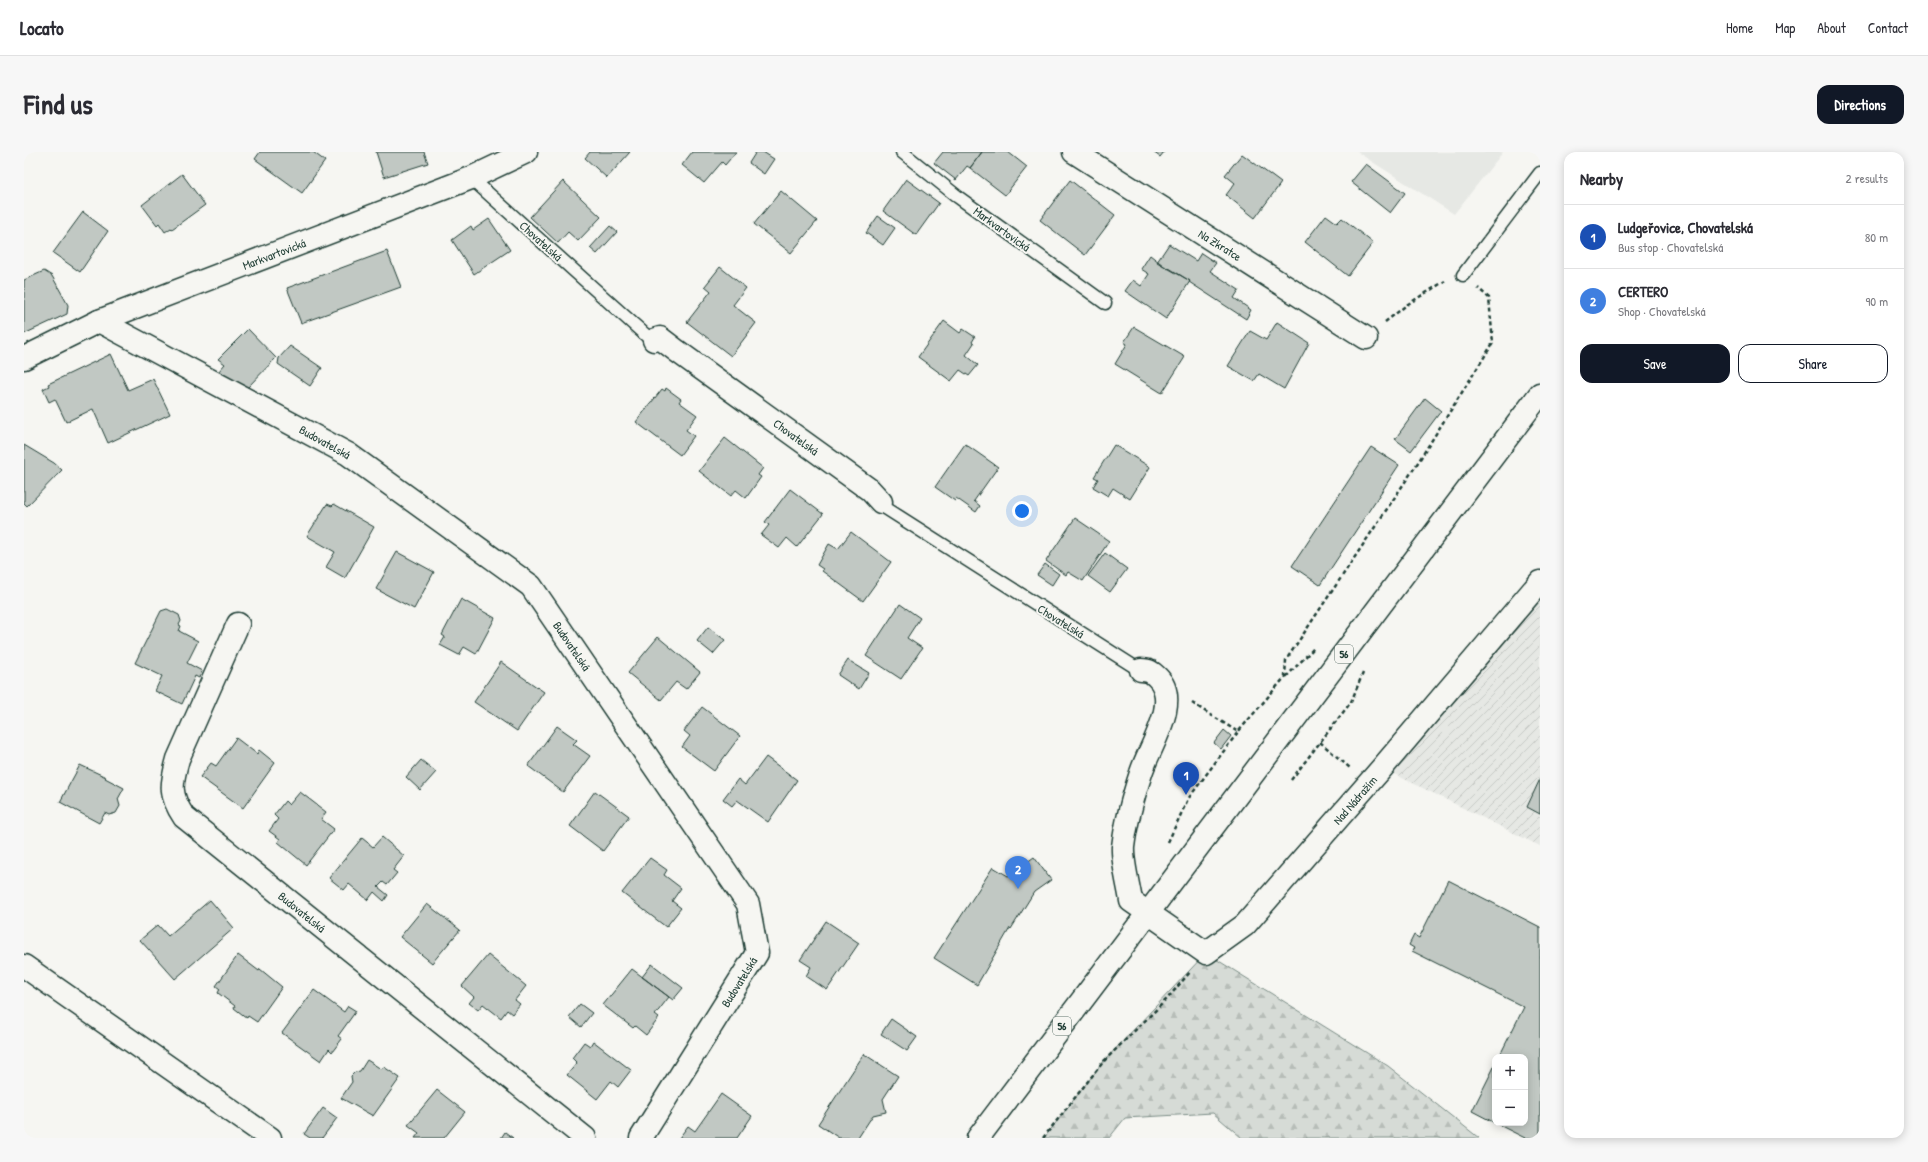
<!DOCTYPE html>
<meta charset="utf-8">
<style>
body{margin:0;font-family:"Patrick Hand",sans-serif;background:#f7f7f7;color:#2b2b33}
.controls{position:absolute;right:12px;bottom:12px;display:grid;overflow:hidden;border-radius:8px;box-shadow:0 2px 10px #0003}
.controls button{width:36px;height:36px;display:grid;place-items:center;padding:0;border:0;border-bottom:1px solid #e1e1e2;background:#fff;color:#2b2b33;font:20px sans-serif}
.you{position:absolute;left:998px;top:359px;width:14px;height:14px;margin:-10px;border:3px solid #fff;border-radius:50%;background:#1a73e8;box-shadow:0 0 0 6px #1a73e833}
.badge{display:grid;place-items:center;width:26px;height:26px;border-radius:50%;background:#111827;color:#fff;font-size:13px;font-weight:700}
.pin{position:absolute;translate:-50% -33px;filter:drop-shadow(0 1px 2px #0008)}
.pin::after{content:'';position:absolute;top:21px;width:14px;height:12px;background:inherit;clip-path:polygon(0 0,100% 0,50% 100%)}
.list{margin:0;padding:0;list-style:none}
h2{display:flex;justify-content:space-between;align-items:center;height:52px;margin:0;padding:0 16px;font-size:17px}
h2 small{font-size:13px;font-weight:400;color:#7c7c81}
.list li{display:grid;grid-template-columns:26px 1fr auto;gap:12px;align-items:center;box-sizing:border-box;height:64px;padding:0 16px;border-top:1px solid #e1e1e2}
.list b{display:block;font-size:15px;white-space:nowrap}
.list p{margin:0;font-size:13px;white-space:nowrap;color:#7c7c81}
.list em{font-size:13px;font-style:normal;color:#7c7c81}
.actions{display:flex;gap:8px;padding:12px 16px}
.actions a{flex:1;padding:9px 0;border:1px solid #111827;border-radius:12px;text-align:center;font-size:14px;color:#111827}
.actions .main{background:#111827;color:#fff}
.map{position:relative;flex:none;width:1516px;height:986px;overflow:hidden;border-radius:12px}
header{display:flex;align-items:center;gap:24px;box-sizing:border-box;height:56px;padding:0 20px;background:#fff;border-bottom:1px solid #e1e1e2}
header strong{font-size:19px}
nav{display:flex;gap:22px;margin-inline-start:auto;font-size:14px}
.intro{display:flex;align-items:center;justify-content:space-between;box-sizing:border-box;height:96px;padding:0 24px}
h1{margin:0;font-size:28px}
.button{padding:10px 18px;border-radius:12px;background:#111827;color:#fff;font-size:14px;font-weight:700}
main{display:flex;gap:24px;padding:0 24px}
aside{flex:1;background:#fff;border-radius:12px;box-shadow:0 2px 10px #0003}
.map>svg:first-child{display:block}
</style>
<header>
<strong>Locato</strong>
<nav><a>Home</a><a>Map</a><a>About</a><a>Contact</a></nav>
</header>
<div class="intro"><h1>Find us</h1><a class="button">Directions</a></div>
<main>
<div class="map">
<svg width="1516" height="986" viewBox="0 0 1516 986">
<defs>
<pattern id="industrial-furrows" width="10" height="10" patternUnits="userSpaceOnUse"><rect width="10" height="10" fill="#e6e8e4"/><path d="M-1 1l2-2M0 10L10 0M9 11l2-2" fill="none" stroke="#c5c8c4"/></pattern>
<pattern id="forest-firs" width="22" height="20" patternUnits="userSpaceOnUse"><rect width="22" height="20" fill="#d6dbd6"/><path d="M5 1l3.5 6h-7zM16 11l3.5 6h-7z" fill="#b7bdb8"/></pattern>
</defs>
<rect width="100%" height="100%" fill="#f6f6f2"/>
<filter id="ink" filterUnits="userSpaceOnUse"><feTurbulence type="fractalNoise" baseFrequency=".025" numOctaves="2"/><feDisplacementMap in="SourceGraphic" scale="8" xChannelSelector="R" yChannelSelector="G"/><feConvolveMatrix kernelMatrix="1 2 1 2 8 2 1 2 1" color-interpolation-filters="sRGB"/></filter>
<g filter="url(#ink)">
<path fill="#e6e8e4" d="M 1333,0 L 1479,0 L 1430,62 Z"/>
<path fill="url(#industrial-furrows)" d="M 1516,428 L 1516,694 L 1358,616 Z"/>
<path fill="url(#forest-firs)" stroke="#7a8c85" d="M 1182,801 L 1364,914 L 1455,986 L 1218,986 L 1189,961 L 1101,966 L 1085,986 L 1020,986 L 1080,909 Z"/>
<path fill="#c1c8c3" stroke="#1f3d34" d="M 236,0 L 289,0 L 301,9 L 278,41 L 231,7 Z
M 352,0 L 400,0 L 404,11 L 360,25 Z
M 566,0 L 606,0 L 583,26 L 561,6 Z
M 668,0 L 712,0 L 701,13 L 698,10 L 680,31 L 658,13 Z
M 732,0 L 739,0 L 750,7 L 740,22 L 725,11 Z
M 919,0 L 958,0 L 946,16 L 943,14 L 932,28 L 910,11 Z
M 958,0 L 984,0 L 1003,15 L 981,43 L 946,16 Z
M 1129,0 L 1140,0 L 1136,5 Z
M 1218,2 L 1257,31 L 1231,66 L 1202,43 L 1211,31 L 1201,23 Z
M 1342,12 L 1381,41 L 1366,61 L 1327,30 Z
M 158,22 L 181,53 L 148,77 L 147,76 L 141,80 L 135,71 L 133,73 L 118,53 Z
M 882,27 L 915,51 L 892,83 L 859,59 Z
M 1046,28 L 1091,63 L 1061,103 L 1016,68 Z
M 539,29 L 577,65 L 554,89 L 544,80 L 534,91 L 506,65 Z
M 757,39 L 793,69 L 767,101 L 730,72 Z
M 59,60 L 84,79 L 56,120 L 29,101 Z
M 1302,63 L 1313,71 L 1318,66 L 1349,91 L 1324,124 L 1281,90 Z
M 854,64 L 871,76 L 859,93 L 842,81 Z
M 465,67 L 486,98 L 450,122 L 428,88 L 447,74 L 449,78 Z
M 586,74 L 593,80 L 573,102 L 566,96 Z
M 1145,92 L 1172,109 L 1177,101 L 1192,111 L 1186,119 L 1215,138 L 1210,146 L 1227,158 L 1222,167 L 1165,130 L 1166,129 L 1133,110 Z
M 363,99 L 377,135 L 277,171 L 263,136 Z
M 1126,103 L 1144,117 L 1145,116 L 1166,129 L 1142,167 L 1101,139 L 1109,128 L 1117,134 L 1125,122 L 1117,117 Z
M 696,115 L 722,136 L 709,153 L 732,171 L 707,204 L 663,170 L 687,139 L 681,134 Z
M 20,119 L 28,124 L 44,153 L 43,162 L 0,182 L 0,128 Z
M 920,169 L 936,181 L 939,177 L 951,185 L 948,190 L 950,191 L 942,203 L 954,213 L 945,224 L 936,218 L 927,229 L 894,205 Z
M 1253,170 L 1285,191 L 1260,237 L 1235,222 L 1230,229 L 1204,214 L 1226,179 L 1242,188 Z
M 1110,175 L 1161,205 L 1138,241 L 1091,212 L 1103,192 L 1100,190 Z
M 224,177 L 252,206 L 223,236 L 219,232 L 215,236 L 208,232 L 194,220 L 201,212 L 194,207 Z
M 266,194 L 298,216 L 286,234 L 254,212 L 255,206 Z
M 87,202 L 104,238 L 129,227 L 146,262 L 84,291 L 69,257 L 42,270 L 31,247 L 25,250 L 19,237 L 25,234 L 24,232 Z
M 642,236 L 657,247 L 655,250 L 673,263 L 662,278 L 670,284 L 656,303 L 612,270 L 638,237 L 641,239 Z
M 1401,246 L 1417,259 L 1387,299 L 1371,287 Z
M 701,286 L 739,316 L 734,323 L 737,325 L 722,346 L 712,338 L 707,344 L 675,319 Z
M 941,292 L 974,315 L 950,349 L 956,354 L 952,360 L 932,346 L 931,349 L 911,335 Z
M 0,293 L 30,311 L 38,318 L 3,354 L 0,351 Z
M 1090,293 L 1126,315 L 1106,347 L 1089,336 L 1084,344 L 1069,335 L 1074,327 L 1070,325 Z
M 1347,295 L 1375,313 L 1296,433 L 1268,414 Z
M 766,337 L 799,362 L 773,395 L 763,386 L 755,396 L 737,383 L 745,373 L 741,370 Z
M 303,352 L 308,354 L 310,352 L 350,375 L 321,426 L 302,415 L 311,400 L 283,384 Z
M 1051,366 L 1085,389 L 1059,429 L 1044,420 L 1042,423 L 1022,409 Z
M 827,380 L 867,410 L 839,449 L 798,419 L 799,417 L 793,413 L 805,392 L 814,397 Z
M 373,400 L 410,420 L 390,457 L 352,437 Z
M 1081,401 L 1103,417 L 1086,440 L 1064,424 Z
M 1021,412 L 1035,422 L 1028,433 L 1013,423 Z
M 437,447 L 471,466 L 452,502 L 440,495 L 435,503 L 416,493 L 421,485 L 418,483 Z
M 876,452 L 896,466 L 883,486 L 898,496 L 877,527 L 842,504 Z
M 143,457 L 155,463 L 157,469 L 155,473 L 157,474 L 155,479 L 174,489 L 163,511 L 178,519 L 175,526 L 171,524 L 158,552 L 131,539 L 138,524 L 111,511 L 137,459 Z
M 684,475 L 701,488 L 689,502 L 673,489 Z
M 634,485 L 676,520 L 662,537 L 652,530 L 637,548 L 604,521 Z
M 824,508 L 845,521 L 835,537 L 814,523 Z
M 477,510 L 520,540 L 493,579 L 450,550 Z
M 678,555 L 716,584 L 690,619 L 658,595 L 666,584 L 660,579 Z
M 533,574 L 553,588 L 549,592 L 566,604 L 539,640 L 504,614 Z
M 1200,578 L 1207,584 L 1197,597 L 1190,591 Z
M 212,586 L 233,602 L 235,598 L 251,611 L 219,656 L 176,625 L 187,611 L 192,614 Z
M 742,605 L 773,628 L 744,670 L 713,648 L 708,654 L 699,647 L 714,627 L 721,633 Z
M 397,608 L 412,620 L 396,638 L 382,625 Z
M 56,613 L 82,625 L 81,626 L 100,636 L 94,647 L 96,654 L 92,661 L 85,663 L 81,661 L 75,671 L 36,650 Z
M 1516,627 L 1516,662 L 1503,655 Z
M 571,639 L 605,664 L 579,699 L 546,674 Z
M 276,640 L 302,660 L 297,667 L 310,677 L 282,713 L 254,690 L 256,687 L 245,679 L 254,667 L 250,663 L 261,649 L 265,653 Z
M 358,685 L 380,704 L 369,718 L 373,721 L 363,733 L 359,730 L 354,735 L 364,743 L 360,749 L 350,740 L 344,748 L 325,732 L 320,738 L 305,726 L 338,686 L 349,695 Z
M 1010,705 L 1027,728 L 1010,740 L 987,777 L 986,776 L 953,833 L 910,806 L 969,715 L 984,724 Z
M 626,706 L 643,718 L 640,723 L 657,736 L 648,749 L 657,756 L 642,775 L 598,741 Z
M 1424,728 L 1516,775 L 1516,986 L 1501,986 L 1471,971 L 1501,971 L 1501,905 L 1475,905 L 1500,855 L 1388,799 L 1390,796 L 1385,793 L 1390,783 L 1395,786 Z
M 186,748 L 210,776 L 151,827 L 116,788 L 134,773 L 144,784 Z
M 403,752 L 436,778 L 408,811 L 376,785 Z
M 802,769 L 835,791 L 803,838 L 782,824 L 787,815 L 776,808 Z
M 214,803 L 235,819 L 236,817 L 258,835 L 233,870 L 224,864 L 223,866 L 210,856 L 211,854 L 194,841 L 196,837 L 192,834 Z
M 464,803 L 502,834 L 491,848 L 496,852 L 488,862 L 483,858 L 477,866 L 459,852 L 454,858 L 445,851 L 450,845 L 438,834 Z
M 628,812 L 659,836 L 649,848 L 618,825 Z
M 608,817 L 645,845 L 631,863 L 635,866 L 622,883 L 611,874 L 609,876 L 579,853 Z
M 290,838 L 320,860 L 324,854 L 332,859 L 314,884 L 318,887 L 308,900 L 305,897 L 297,909 L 258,881 Z
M 556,852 L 568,861 L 557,875 L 545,865 Z
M 867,867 L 893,885 L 883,899 L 857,882 Z
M 569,889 L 607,918 L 594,935 L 587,929 L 573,947 L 543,923 L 553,911 L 548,906 L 560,890 L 566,894 Z
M 840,902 L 874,924 L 859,947 L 862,960 L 849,963 L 834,986 L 815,986 L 794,972 Z
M 343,908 L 357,917 L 360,915 L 376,926 L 349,964 L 317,946 L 328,930 L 327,924 L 331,920 L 336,919 Z
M 1471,913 L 1471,971 L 1448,959 Z
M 413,938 L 441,960 L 420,986 L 391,986 L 395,981 L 384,973 Z
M 697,942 L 728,964 L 713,986 L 655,986 L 664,974 L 671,979 Z
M 299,956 L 313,966 L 298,986 L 286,986 L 280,982 Z
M 481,980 L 489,986 L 477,986 Z"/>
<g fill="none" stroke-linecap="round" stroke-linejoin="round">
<defs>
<path id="lane" d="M 878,0 L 934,45 L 1081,151
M 447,26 L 626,187 L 630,188
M 1439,123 L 1516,21
M 857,350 L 863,357 L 1114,517 L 1117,518"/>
<path id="street" d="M 1050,0 L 1342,186
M 75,169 L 324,302 L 507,434 L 724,752 L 733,801 L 617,986
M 630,188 L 636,186 L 653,199 L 846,338 L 857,350
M 214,472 L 154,607 C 147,632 145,643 160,665 L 561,986
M 1117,518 C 1125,518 1128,520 1133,525 C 1158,549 1125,595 1117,621 C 1109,645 1102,670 1099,695 C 1098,709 1105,735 1107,749 L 1182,801 L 1221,773 L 1358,616 L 1516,430
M 0,814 L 246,986"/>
<path id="secondary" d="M 0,206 L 75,169 L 447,26 L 502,0"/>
<path id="primary" d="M 954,986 L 1516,242"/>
</defs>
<use href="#lane" stroke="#1f3d34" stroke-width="15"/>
<use href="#street" stroke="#1f3d34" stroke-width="25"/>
<use href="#secondary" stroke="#1f3d34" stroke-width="25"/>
<use href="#primary" stroke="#1f3d34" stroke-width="25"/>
<path stroke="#1f3d34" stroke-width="2.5" stroke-dasharray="4 3" stroke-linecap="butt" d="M 1361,170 L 1384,152 L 1421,129
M 1262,525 L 1290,496
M 1168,551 L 1214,580 L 1261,525 L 1262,508 L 1391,315 L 1469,191 L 1465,146 L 1454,136
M 1296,590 L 1326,616
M 1267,628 L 1327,550 L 1339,521
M 1144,690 L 1164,647 L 1214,580
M 1019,986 L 1080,909 L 1143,847 L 1166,820"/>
<use href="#lane" stroke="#f6f6f2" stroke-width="12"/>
<use href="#street" stroke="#f6f6f2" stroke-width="22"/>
<use href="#secondary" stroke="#f6f6f2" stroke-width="22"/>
<use href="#primary" stroke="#f6f6f2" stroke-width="22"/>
</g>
</g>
<g text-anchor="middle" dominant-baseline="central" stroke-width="4" stroke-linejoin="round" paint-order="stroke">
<g fill="#f6f6f2" stroke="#60746d" stroke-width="1">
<rect x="1311" y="493" width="18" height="18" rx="3"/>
<rect x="1029" y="865" width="18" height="18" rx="3"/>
</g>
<g font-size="11" font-weight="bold" fill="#1f3d34">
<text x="1320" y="502">56</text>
<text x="1038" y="874">56</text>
</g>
<g font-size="12" fill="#1f3d34" stroke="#f6f6f2">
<text transform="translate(978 77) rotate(36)">Markvartovická</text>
<text transform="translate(517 89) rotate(42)">Chovatelská</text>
<text transform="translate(1196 93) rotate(32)">Na Zkratce</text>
<text transform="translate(250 102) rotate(-21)">Markvartovická</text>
<text transform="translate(772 285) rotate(36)">Chovatelská</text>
<text transform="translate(301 290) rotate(29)">Budovatelská</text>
<text transform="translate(1037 469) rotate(32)">Chovatelská</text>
<text transform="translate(548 494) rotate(56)">Budovatelská</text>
<text transform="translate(1331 648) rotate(-49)">Nad Nádražím</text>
<text transform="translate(278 760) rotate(39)">Budovatelská</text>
<text transform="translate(715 830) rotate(-58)">Budovatelská</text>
</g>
</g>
</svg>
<div class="controls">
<button>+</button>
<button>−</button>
</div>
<div class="you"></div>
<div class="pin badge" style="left:1162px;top:643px;background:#1a4fb4">1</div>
<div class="pin badge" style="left:994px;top:737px;background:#3f7fe0">2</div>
</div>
<aside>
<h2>Nearby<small>2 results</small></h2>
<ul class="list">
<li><span class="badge" style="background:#1a4fb4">1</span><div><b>Ludgeřovice, Chovatelská</b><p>Bus stop · Chovatelská</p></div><em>80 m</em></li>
<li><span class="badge" style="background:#3f7fe0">2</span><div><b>CERTERO</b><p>Shop · Chovatelská</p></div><em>90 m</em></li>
</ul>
<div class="actions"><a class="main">Save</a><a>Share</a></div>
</aside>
</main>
